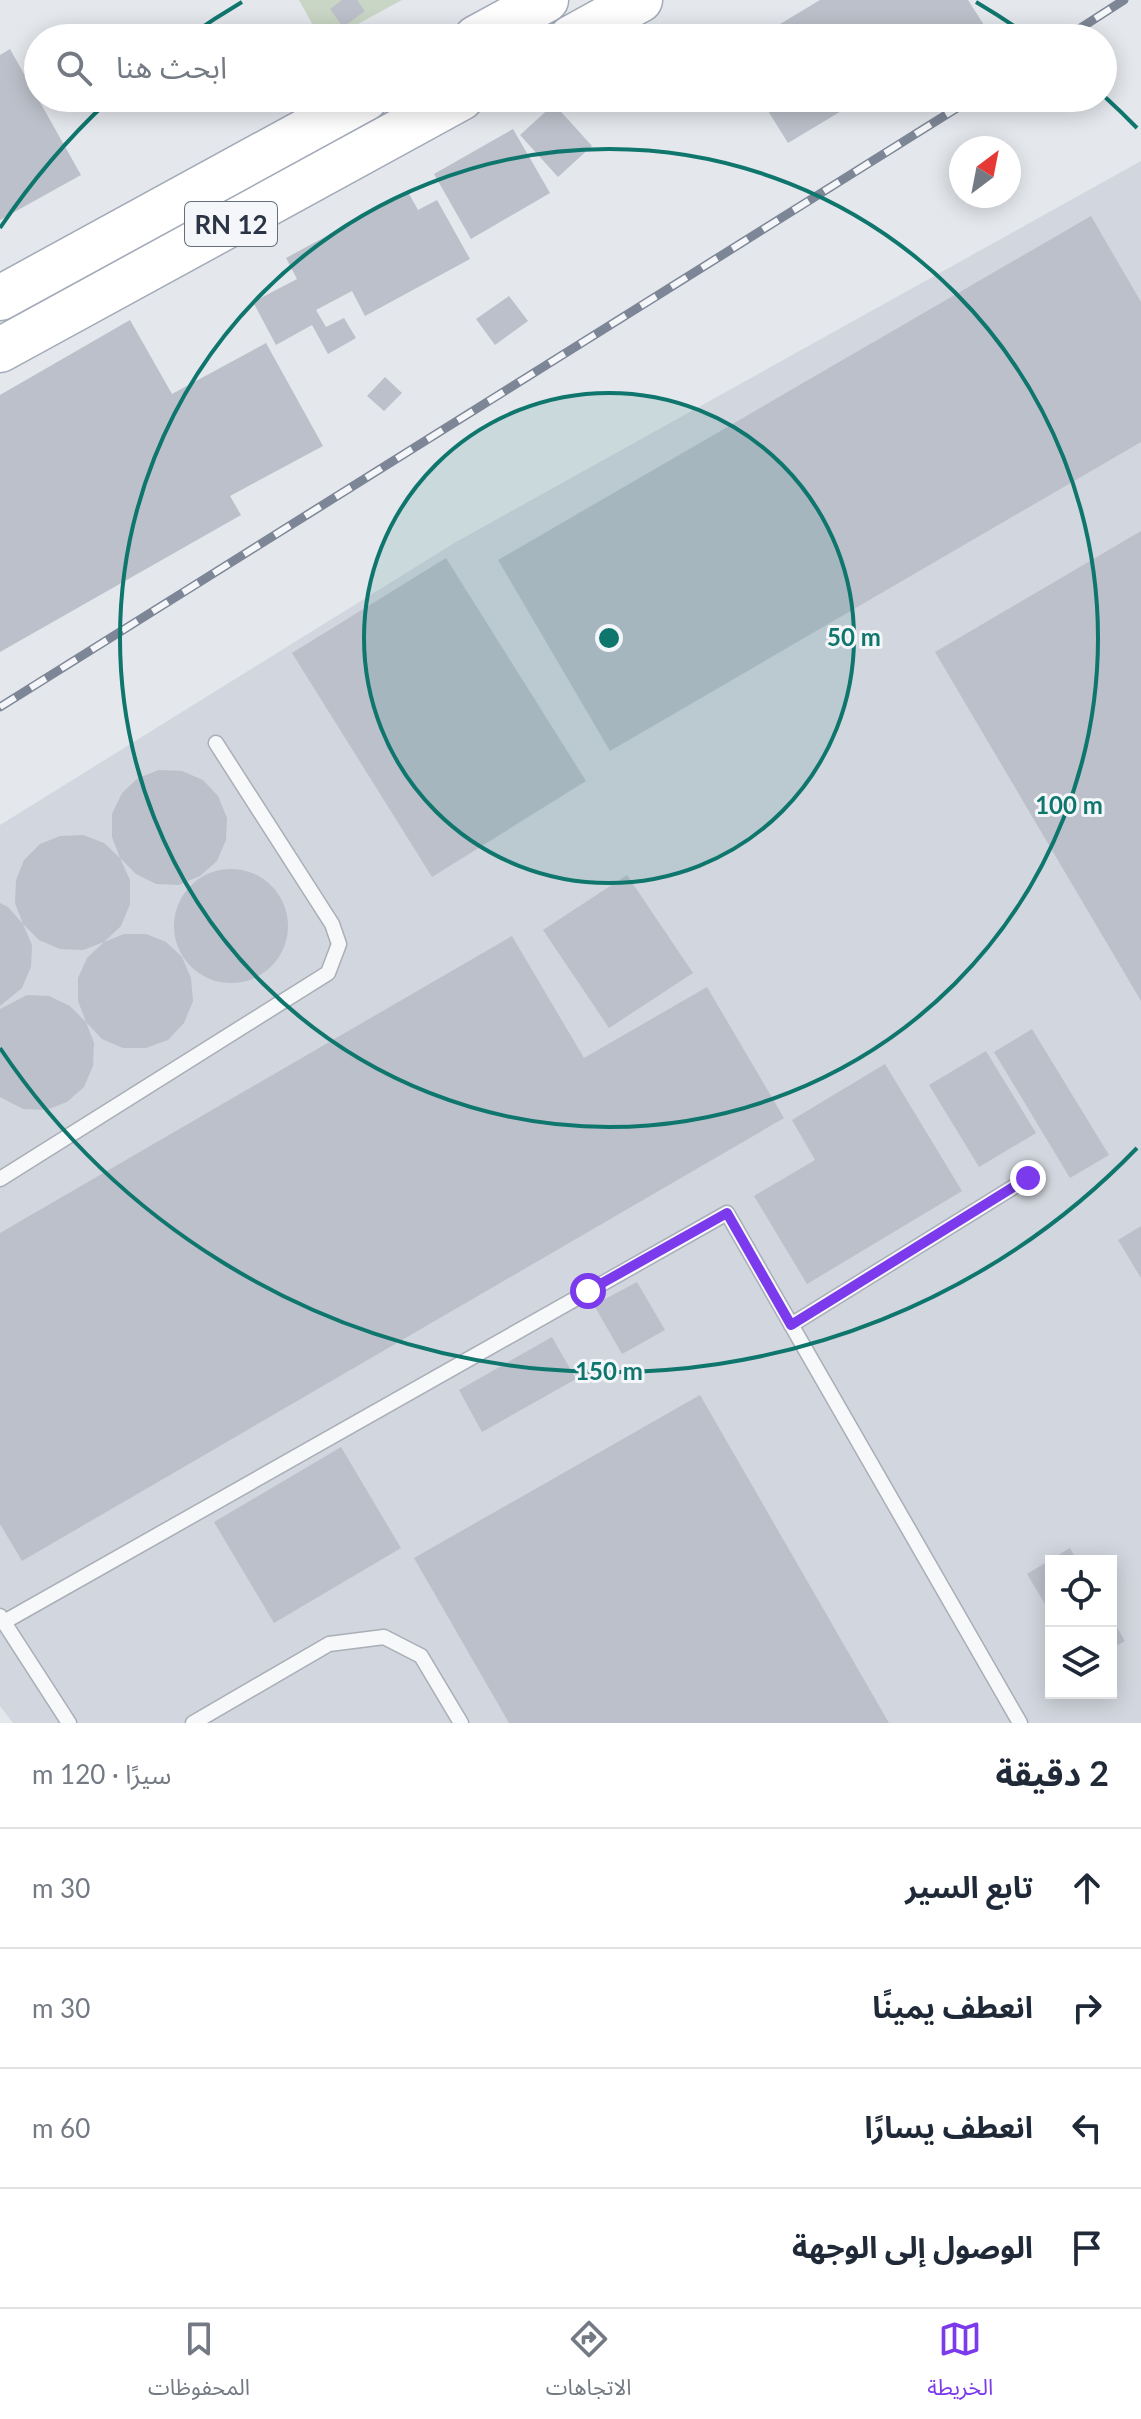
<!DOCTYPE html>
<html lang="ar">
<meta charset="utf-8">
<style>
body{margin:0;font-family:Lato,"Noto Sans Arabic",sans-serif;background:#f6f6f7;color:#1f2937;direction:rtl}
.controls{position:absolute;right:24px;bottom:24px;display:grid;overflow:hidden;border-radius:0px;box-shadow:0 4px 20px #0003}
.controls button{width:72px;height:72px;display:grid;place-items:center;padding:0;border:0;border-bottom:2px solid #e0e1e3;background:#fff;color:#1f2937;font:40px sans-serif}
.compass{position:absolute;left:949px;top:136px;width:72px;height:72px;border-radius:50%;background:#fff;box-shadow:0 4px 20px #0003;rotate:32deg}
.stop{position:absolute;width:24px;height:24px;margin:-18px;border:6px solid #7c3aed;border-radius:50%;background:#fff}
.stop.end{background:#7c3aed;border-color:#fff;box-shadow:0 2px 8px #0008}
.list{margin:0;padding:0;list-style:none}
h2{display:flex;justify-content:space-between;align-items:center;height:104px;margin:0;padding:0 32px;font-size:34px}
h2 small{font-size:26px;font-weight:400;color:#747a83}
.list li{display:grid;grid-template-columns:52px 1fr auto;gap:24px;align-items:center;box-sizing:border-box;height:120px;padding:0 32px;border-top:2px solid #e0e1e3}
.list b{display:block;font-size:30px;white-space:nowrap}
.list em{font-size:26px;font-style:normal;color:#747a83}
.icon{flex:none;width:44px;height:44px;fill:none;stroke:currentColor;stroke-width:2;stroke-linecap:round;stroke-linejoin:round}
.map{position:relative;flex:none;width:1141px;height:1723px;overflow:hidden;direction:ltr}
.search{position:absolute;background:#fff;box-shadow:0 4px 20px #0003;left:24px;right:24px;top:24px;height:88px;display:flex;align-items:center;gap:20px;box-sizing:border-box;padding:0 28px;border-radius:44px;color:#747a83;font-size:30px}
.sheet{height:584px;background:#fff}
nav{display:flex;justify-content:space-around;align-items:center;box-sizing:border-box;height:112px;border-top:2px solid #e0e1e3;background:#fff;font-size:22px;color:#747a83}
nav a{display:grid;justify-items:center;gap:4px}
nav .on{color:#7c3aed}
.map>svg:first-child{display:block}
</style>
<div class="map">
<svg width="1141" height="1723" viewBox="0 0 1141 1723">
<rect width="100%" height="100%" fill="#e4e7ec"/>
<path fill="#d2d6de" fill-rule="evenodd" d="M 1141,161 L 1141,1723 L 13,1723 L 0,1706 L 0,825 L 456,542 ZM 1051,1561 L 1111,1561 L 1111,1693 L 1051,1693 Z"/>
<path fill="#c9d6c5" d="M 299,0 L 402,0 L 332,38 L 320,38 Z"/>
<path fill="#bbc0ca" d="M 342,0 L 357,0 L 365,11 L 343,27 L 330,9 Z
M 820,0 L 968,0 L 984,25 L 963,38 L 757,38 Z
M 10,49 L 81,175 L 0,220 L 0,55 Z
M 760,98 L 863,98 L 788,143 Z
M 554,104 L 592,146 L 558,177 L 520,135 Z
M 513,129 L 550,193 L 471,239 L 434,174 Z
M 408,192 L 418,210 L 437,200 L 470,259 L 365,316 L 352,291 L 316,310 L 326,327 L 344,318 L 356,338 L 328,354 L 312,325 L 276,345 L 253,302 L 297,279 L 286,258 Z
M 1091,216 L 1141,302 L 1141,442 L 610,751 L 498,560 Z
M 509,296 L 528,321 L 495,345 L 476,319 Z
M 130,320 L 172,394 L 266,343 L 323,446 L 230,496 L 241,515 L 0,652 L 0,395 Z
M 385,377 L 402,393 L 384,411 L 367,396 Z
M 1141,531 L 1141,1001 L 935,652 Z
M 446,558 L 586,781 L 432,877 L 292,653 Z
M 159,770 L 182,771 L 203,780 L 218,796 L 227,818 L 226,840 L 217,861 L 200,876 L 179,885 L 156,884 L 136,874 L 120,858 L 130,880 L 130,904 L 121,926 L 104,942 L 124,934 L 146,934 L 166,942 L 182,957 L 191,978 L 193,1001 L 184,1023 L 168,1040 L 146,1048 L 123,1048 L 102,1039 L 86,1022 L 78,1001 L 78,978 L 87,958 L 104,942 L 83,950 L 60,949 L 39,940 L 23,924 L 15,903 L 16,880 L 24,860 L 40,844 L 60,836 L 83,835 L 104,843 L 120,858 L 112,837 L 112,814 L 122,793 L 138,778 Z
M174 926a57 57 0 1 1 114 0a57 57 0 1 1-114 0Z
M 627,875 L 693,973 L 609,1028 L 543,930 Z
M 0,903 L 8,907 L 23,924 L 32,945 L 31,967 L 22,988 L 0,1006 Z
M 512,936 L 584,1058 L 707,987 L 784,1118 L 22,1561 L 0,1524 L 0,1233 Z
M 27,995 L 49,996 L 70,1006 L 86,1022 L 94,1043 L 93,1066 L 84,1087 L 67,1102 L 46,1110 L 23,1109 L 0,1097 L 0,1009 Z
M 1032,1029 L 1109,1155 L 1070,1178 L 994,1052 Z
M 986,1051 L 1036,1133 L 979,1167 L 929,1085 Z
M 885,1064 L 962,1191 L 807,1284 L 754,1196 L 815,1160 L 792,1120 Z
M 1141,1226 L 1141,1278 L 1118,1240 Z
M 637,1282 L 665,1330 L 622,1354 L 594,1305 Z
M 552,1337 L 576,1379 L 482,1432 L 459,1390 Z
M 700,1395 L 889,1723 L 509,1723 L 414,1558 Z
M 341,1447 L 401,1548 L 274,1623 L 214,1522 Z
M 1070,1548 L 1077,1561 L 1051,1561 L 1051,1614 L 1027,1574 Z
M 1111,1617 L 1125,1641 L 1111,1649 Z"/>
<g fill="none" stroke-linecap="round" stroke-linejoin="round">
<defs>
<path id="lane" d="M 0,1179 L 328,973 L 339,944 L 332,924 L 216,743
M 791,1325 L 1028,1178
M 0,1616 L 69,1723
M 4,1622 L 727,1213 L 1020,1723
M 193,1723 L 329,1644 L 384,1637 L 421,1656 L 461,1723"/>
<path id="primary" d="M 476,38 L 546,0
M 571,38 L 640,0
M 0,298 L 366,98
M 0,350 L 461,98"/>
</defs>
<use href="#lane" stroke="#a9aeb7" stroke-width="17"/>
<use href="#primary" stroke="#a3abb8" stroke-width="47"/>
<use href="#lane" stroke="#f7f8fa" stroke-width="14"/>
<use href="#primary" stroke="#fff" stroke-width="44"/>
<defs>
<path id="rail" d="M 1065,38 L 1124,0
M 0,707 L 973,98"/>
</defs>
<use href="#rail" stroke="#7d8696" stroke-width="9"/>
<use href="#rail" stroke="#f4f6f9" stroke-width="6" stroke-dasharray="18" stroke-linecap="butt"/>
</g>
<g fill="none" stroke-linecap="round" stroke-linejoin="round">
<path stroke="#7c3aed" stroke-width="10" d="M 588,1291 L 727,1213 L 791,1325 L 1028,1178"/>
</g>
<circle cx="609" cy="638" r="245" fill="#0f766e" fill-opacity=".12"/>
<g fill="none" stroke="#0f766e" stroke-width="4">
<circle cx="609" cy="638" r="245"/>
<circle cx="609" cy="638" r="489"/>
<path d="M1137 1148A734 734 0 0 1 0 1048M0 228A734 734 0 0 1 108 101M188 37A734 734 0 0 1 242 2M976 2A734 734 0 0 1 1030 37M1105 97A734 734 0 0 1 1137 128"/>
</g>
<g text-anchor="middle" dominant-baseline="central" stroke-width="6" stroke-linejoin="round" paint-order="stroke">
<rect fill="#f4f6f9" stroke="#676e7b" stroke-width="2" x="185" y="202" width="92" height="44" rx="6"/>
<g font-size="26" font-weight="bold" fill="#2b3445">
<text x="231" y="224">RN 12</text>
</g>
</g>
<circle cx="609" cy="638" r="12" fill="#0f766e" stroke="#f4f6f9" stroke-width="4"/>
<g font-size="24" text-anchor="middle" font-weight="bold" fill="#0f766e" stroke="#f4f6f9" stroke-width="6" stroke-linejoin="round" paint-order="stroke">
<text x="854" y="646">50 m</text>
<text x="1069" y="814">100 m</text>
<text x="609" y="1380">150 m</text>
</g>
</svg>
<div class="controls">
<button><svg class="icon" aria-label="locate" viewBox="0 0 24 24"><circle cx="12" cy="12" r="6"/><path d="M12 2v4M12 18v4M2 12h4M18 12h4"/></svg></button>
<button><svg class="icon" aria-label="layers" viewBox="0 0 24 24"><path d="M12 4l9 5-9 5-9-5zM3 14l9 5 9-5"/></svg></button>
</div>
<svg class="compass" viewBox="-18 -18 36 36"><path d="M0-13l5 13h-10z" fill="#e53935"/><path d="M0 13l5-13h-10z" fill="#747a83"/></svg>
<div class="stop" style="left:588px;top:1291px"></div>
<div class="stop end" style="left:1028px;top:1178px"></div>
<div class="search"><svg class="icon" aria-label="search" viewBox="0 0 24 24"><circle cx="10" cy="10" r="6"/><path d="M15 15l6 6"/></svg>ابحث هنا</div>
</div>
<section class="sheet">
<h2>2 دقيقة<small>سيرًا · 120 m</small></h2>
<ul class="list">
<li><svg class="icon" aria-label="ahead" viewBox="0 0 24 24"><path d="M12 20V5M6 11l6-6 6 6"/></svg><div><b>تابع السير</b></div><em>30 m</em></li>
<li><svg class="icon" aria-label="right" viewBox="0 0 24 24"><path d="M7 20v-9h11M14 6l5 5-5 5"/></svg><div><b>انعطف يمينًا</b></div><em>30 m</em></li>
<li><svg class="icon" aria-label="left" viewBox="0 0 24 24"><path d="M17 20v-9H6M10 6l-5 5 5 5"/></svg><div><b>انعطف يسارًا</b></div><em>60 m</em></li>
<li><svg class="icon" aria-label="arrive" viewBox="0 0 24 24"><path d="M6 21V4h12l-3 4 3 4H6"/></svg><div><b>الوصول إلى الوجهة</b></div></li>
</ul>
</section>
<nav>
<a class="on"><svg class="icon" aria-label="map" viewBox="0 0 24 24"><path d="M3 6l6-2 6 2 6-2v14l-6 2-6-2-6 2zM9 4v14M15 6v14"/></svg>الخريطة</a>
<a><svg class="icon" aria-label="directions" viewBox="0 0 24 24"><path d="M12 3l9 9-9 9-9-9zM9 14v-3h6M13 9l2 2-2 2"/></svg>الاتجاهات</a>
<a><svg class="icon" aria-label="saved" viewBox="0 0 24 24"><path d="M7 4h10v16l-5-4-5 4z"/></svg>المحفوظات</a>
</nav>
